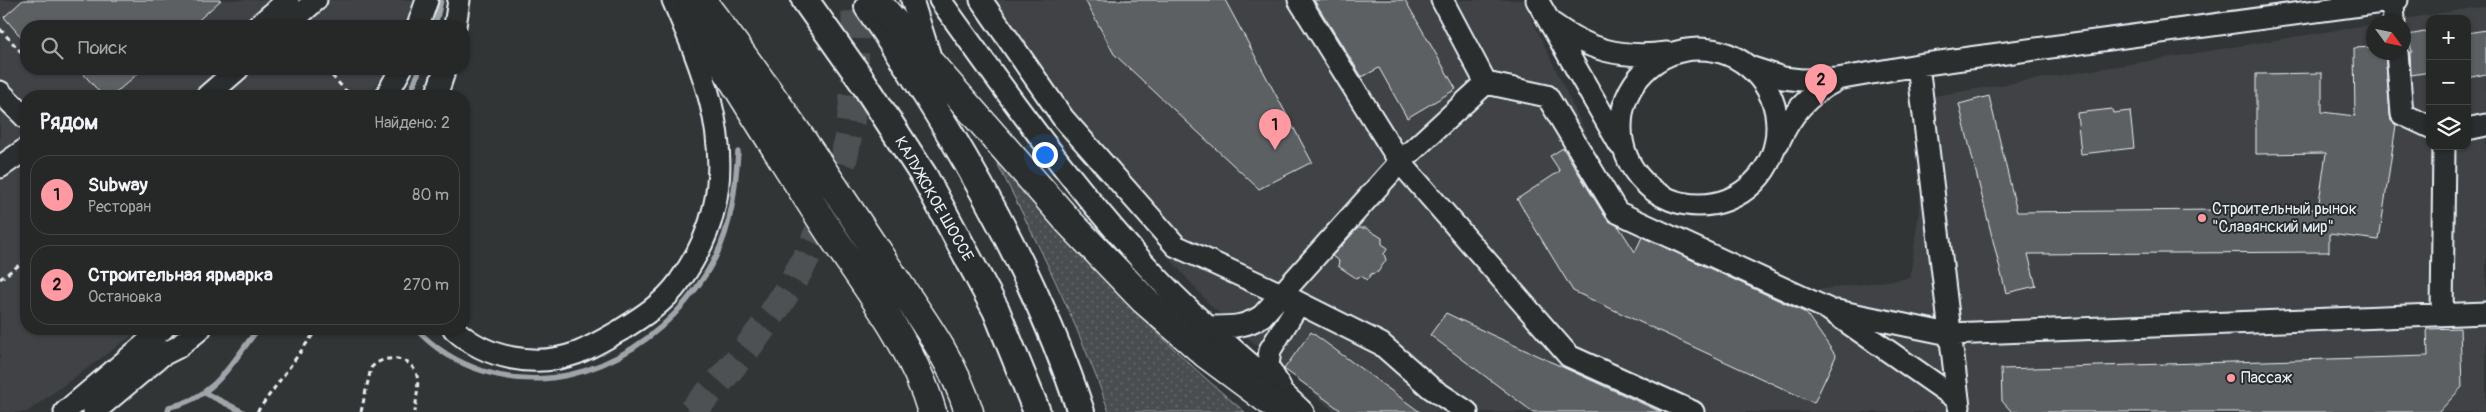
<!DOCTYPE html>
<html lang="ru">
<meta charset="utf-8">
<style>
body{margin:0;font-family:Pangolin,sans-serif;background:#323434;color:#f1f3f6}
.controls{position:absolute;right:15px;top:15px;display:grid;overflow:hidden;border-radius:10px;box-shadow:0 1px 4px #0004}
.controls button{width:45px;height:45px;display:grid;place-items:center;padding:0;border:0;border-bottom:1px solid #424445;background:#262828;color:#f1f3f6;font:25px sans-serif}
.compass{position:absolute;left:2366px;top:15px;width:45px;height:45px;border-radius:50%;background:#262828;box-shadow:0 1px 4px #0004;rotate:123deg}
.you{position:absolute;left:1044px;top:154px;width:18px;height:18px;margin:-12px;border:4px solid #fff;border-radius:50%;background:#1a73e8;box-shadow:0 0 0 8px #1a73e833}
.badge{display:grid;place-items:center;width:32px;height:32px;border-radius:50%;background:#ff9aa2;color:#111;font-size:16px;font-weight:700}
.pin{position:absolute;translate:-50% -41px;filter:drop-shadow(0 1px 2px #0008)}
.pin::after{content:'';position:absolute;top:26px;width:18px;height:15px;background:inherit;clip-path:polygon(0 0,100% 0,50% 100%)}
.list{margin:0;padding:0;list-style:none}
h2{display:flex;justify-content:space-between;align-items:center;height:65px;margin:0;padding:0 20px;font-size:21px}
h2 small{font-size:16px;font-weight:400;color:#a4a6a8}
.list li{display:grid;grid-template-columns:32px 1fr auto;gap:15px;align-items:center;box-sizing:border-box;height:80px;margin:0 10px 10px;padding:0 10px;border:1px solid #424445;border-radius:20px}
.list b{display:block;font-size:19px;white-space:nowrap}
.list p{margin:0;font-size:16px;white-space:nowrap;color:#a4a6a8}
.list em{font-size:16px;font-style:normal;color:#a4a6a8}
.icon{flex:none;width:28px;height:28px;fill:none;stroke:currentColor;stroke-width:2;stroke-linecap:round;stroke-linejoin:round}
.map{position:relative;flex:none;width:2486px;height:412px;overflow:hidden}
.search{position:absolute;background:#262828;box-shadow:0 1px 4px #0004;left:20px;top:20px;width:450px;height:55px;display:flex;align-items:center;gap:12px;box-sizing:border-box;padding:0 18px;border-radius:20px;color:#a4a6a8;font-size:19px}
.panel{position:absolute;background:#262828;box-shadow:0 1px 4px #0004;left:20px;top:90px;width:450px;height:245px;border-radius:20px}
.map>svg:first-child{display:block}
</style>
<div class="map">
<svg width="2486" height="412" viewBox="0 0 2486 412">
<defs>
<pattern id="grass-dots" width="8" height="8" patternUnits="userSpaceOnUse" patternTransform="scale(1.25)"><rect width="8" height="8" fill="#494d4f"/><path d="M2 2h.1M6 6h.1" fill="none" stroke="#636769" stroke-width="1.8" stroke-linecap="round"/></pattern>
</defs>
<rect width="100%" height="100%" fill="#323536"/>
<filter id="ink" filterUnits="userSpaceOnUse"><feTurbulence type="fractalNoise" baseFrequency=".02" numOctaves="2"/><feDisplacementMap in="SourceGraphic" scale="10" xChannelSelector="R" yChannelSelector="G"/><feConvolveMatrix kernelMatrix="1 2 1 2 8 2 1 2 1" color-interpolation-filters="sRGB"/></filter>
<g filter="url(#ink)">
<path fill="#3f4244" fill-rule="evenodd" d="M 0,0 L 414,0 L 404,26 L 26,26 L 26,69 L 387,69 L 368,96 L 26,96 L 26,329 L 141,329 L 27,412 L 0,412 Z
M 990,0 L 1523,0 L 1619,203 L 1816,290 L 1910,278 L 1934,96 L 2373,24 L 2374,52 L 2404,52 L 2404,22 L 2385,22 L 2486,6 L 2486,412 L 1335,412 L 1212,307 L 1147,233 L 1064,107 ZM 2430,19 L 2467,19 L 2467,146 L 2430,146 Z"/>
<path fill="url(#grass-dots)" stroke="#989fa4" d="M 992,153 C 1071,244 1151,335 1245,412 L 1109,412 C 1078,322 1035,238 992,153 Z"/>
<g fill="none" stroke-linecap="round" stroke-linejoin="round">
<path stroke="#9fa5aa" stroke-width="5.5" d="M 435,26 L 441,0
M 409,96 L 420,69
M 416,329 C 434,348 458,363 483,371 C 576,401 672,341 715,258 C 732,225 735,189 738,152
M 205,393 L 243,412
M 168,412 L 169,407 C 214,399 232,362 258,329"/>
</g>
<path fill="#5c6063" stroke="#e8f1f8" d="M 23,0 L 221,0 L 192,26 L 26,26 L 26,43 L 4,17 Z
M 1085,0 L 1225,0 L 1312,162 L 1259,189 L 1114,54 Z
M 1314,0 L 1405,0 L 1456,89 L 1407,118 L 1379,68 L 1362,77 Z
M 2486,30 L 2486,74 L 2467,78 L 2467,33 Z
M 2430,31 L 2430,72 L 2411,75 L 2410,52 L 2412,52 L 2408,35 Z
M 2374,47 L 2374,52 L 2385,52 L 2390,115 L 2391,121 L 2396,125 L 2379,240 L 2329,234 L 2329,252 L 2028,254 L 2036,286 L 2006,293 L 1959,104 L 1989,96 L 2017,212 L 2318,209 L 2326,153 L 2256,154 L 2256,74 L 2322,73 L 2322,112 L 2355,116 L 2354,48 Z
M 79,69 L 143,69 L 112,96 L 103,96 Z
M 2112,109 L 2113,113 L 2130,111 L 2134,148 L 2081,154 L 2077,113 Z
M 1563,148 L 1606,218 L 1619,227 L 1635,252 L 1642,237 L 1806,313 L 1836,356 L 1814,403 L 1573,291 L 1517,199 L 1560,171 L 1550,156 Z
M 1358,228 L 1366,228 L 1382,238 L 1382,244 L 1388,248 L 1384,254 L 1386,260 L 1378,272 L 1371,274 L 1367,280 L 1361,276 L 1356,278 L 1338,266 L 1339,261 L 1332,256 Z
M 1446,313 L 1492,335 L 1661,412 L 1533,412 L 1430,335 Z
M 2460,328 L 2462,387 L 2439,412 L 2012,412 L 2002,401 L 2001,369 L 2428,356 L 2427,329 Z
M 1311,332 L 1367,373 L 1420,412 L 1343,412 L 1284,369 Z"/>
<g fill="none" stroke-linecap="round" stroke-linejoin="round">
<path stroke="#4d5153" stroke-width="28" stroke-dasharray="28 14" stroke-linecap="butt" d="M 691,412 C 786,314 855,202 855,61 C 855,41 857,20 854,0"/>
<defs>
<path id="minor" d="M 912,0 L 932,63
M 940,0 C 1007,94 1075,189 1154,274 C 1200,324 1254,365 1303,412
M 981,0 L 1063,118 L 1176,246 L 1281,294 L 1381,344 L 1431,388 L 1467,412
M 1299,0 L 1400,162 L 1569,356 L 1693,412
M 1442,0 L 1486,83 L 1547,96 L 1617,212 L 1828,309 L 1957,399
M 1537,0 L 1620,145
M 2393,1 L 2394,22
M 1550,22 C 1588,50 1620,59 1667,53
M 258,26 L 288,0
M 287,26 L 316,0
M 418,26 L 427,0
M 455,26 L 459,0
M1621 127a78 78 0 1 1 156 0a78 78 0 1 1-156 0Z
M 2397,52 L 2402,114 L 2430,127
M 1918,65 L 1959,407
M 1749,67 L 1783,78 L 1801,80 L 1837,79 L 1918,65 L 2397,0
M 0,92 L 26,118
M 207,96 L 238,69
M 386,96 L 401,69
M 436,96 L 445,69
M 2467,129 L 2486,125
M 1778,143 C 1791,115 1807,95 1835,81
M 0,167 L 26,149
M 1837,311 L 1949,334 L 2486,313
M 2442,315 L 2444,146
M 1208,327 C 1229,327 1244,328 1262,316 L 1400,162 L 1486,83
M 454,329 C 486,359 536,368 577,353 C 592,347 607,338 621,330 C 642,317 664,303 679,282 C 695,260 708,235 714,208 C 731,136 701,65 673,0
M 1280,387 L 1268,366 L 1270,350 L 1299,303
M 65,412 L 163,329
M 94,412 L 162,355 L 178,347 L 200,329"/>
<path id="major" d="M 805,0 L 863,82 L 924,176 L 996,310 L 1037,412
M 868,7 C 954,131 1034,268 1081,412"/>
<path id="highway" d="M 701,0 C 765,83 823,170 881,258 C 913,307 952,355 969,412
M 875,0 L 1069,222 L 1144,300 L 1206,354 L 1284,412
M 691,12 C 736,85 782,159 829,231 C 867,288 913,345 932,412"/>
</defs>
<use href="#minor" stroke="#e8f1f8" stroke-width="25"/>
<use href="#major" stroke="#e8f1f8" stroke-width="30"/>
<use href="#highway" stroke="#e8f1f8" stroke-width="31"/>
<path stroke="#e8f1f8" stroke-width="3" stroke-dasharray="5 4" stroke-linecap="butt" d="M 0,29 L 21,52 L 26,47
M 326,69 L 345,90 L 354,96
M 0,279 L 26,260
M 257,412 L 317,329
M 361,412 L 371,368 C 382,354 412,355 417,376 C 419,386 416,401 415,412"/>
<use href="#minor" stroke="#2a2d2e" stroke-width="21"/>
<use href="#major" stroke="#2a2d2e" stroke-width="26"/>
<use href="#highway" stroke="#2a2d2e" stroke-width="28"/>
</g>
</g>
<g fill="#ff9aa2" stroke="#2a2d2e" stroke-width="2">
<circle cx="2202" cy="218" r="5"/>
<circle cx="2231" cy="378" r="5"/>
</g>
<g text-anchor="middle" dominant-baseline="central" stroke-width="4" stroke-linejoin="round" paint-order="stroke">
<g font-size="16" fill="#e8f1f8" stroke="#2a2d2e">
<text transform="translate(934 199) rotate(60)">КАЛУЖСКОЕ ШОССЕ</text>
</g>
<g font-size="16" fill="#e8f1f8" stroke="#2a2d2e" text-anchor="start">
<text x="2212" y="209">Строительный рынок<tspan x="2212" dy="18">"Славянский мир"</tspan></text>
<text x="2241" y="378">Пассаж</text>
</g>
</g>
</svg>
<div class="controls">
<button>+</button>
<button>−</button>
<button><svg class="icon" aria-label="layers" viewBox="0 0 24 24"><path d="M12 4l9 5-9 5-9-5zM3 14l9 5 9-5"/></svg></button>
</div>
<svg class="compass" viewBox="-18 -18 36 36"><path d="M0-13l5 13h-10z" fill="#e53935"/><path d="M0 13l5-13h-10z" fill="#a4a6a8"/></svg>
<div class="you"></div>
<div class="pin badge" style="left:1275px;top:150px">1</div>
<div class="pin badge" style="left:1821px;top:105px">2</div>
<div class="search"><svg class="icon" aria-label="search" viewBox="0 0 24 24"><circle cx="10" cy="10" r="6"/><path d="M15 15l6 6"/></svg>Поиск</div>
<section class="panel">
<h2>Рядом<small>Найдено: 2</small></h2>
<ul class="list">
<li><span class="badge">1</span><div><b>Subway</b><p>Ресторан</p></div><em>80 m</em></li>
<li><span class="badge">2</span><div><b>Строительная ярмарка</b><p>Остановка</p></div><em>270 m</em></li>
</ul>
</section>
</div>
